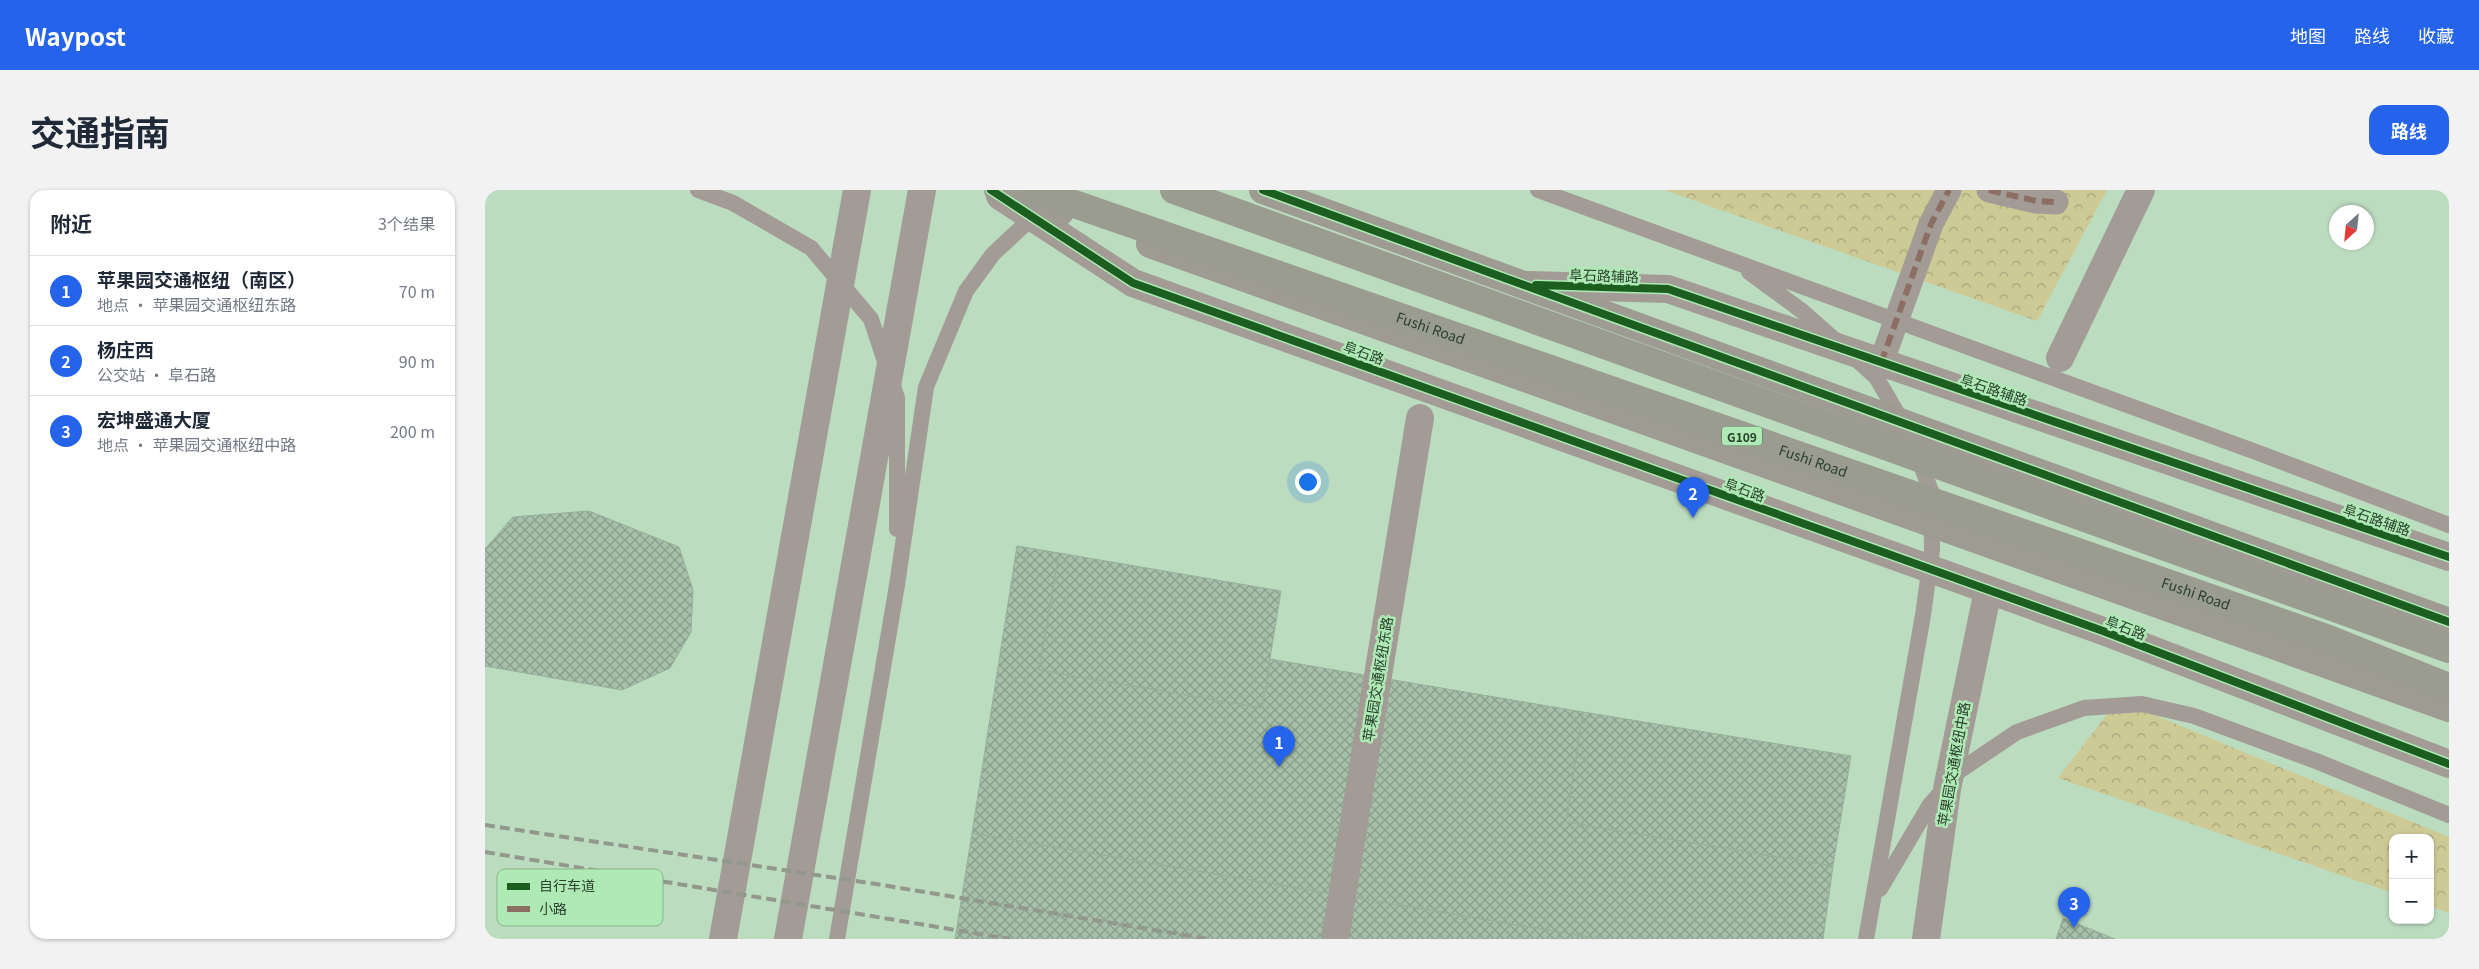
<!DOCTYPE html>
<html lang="zh">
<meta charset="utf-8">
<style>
body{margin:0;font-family:Georgia,"Noto Sans SC",serif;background:#f2f2f3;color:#1f2937}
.controls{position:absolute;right:15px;bottom:15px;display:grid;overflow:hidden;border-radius:10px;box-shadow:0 1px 4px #0004}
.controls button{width:45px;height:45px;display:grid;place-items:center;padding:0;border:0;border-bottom:1px solid #e0e1e3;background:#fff;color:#1f2937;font:25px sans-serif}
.compass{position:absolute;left:1844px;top:15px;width:45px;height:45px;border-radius:50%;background:#fff;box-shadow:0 1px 4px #0004;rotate:207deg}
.you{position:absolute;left:822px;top:291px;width:18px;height:18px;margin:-12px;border:4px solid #fff;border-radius:50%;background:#1a73e8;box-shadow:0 0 0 8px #1a73e833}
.badge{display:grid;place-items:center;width:32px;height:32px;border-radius:50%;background:#2563eb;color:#fff;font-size:16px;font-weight:700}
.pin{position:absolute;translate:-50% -41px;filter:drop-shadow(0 1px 2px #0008)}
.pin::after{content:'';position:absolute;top:26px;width:18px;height:15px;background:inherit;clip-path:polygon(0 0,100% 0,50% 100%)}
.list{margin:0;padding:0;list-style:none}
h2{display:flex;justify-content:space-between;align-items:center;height:65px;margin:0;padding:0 20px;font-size:21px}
h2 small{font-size:16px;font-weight:400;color:#747a83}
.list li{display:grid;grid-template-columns:32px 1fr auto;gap:15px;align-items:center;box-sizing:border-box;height:70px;padding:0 20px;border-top:1px solid #e0e1e3}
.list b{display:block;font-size:19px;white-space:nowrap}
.list p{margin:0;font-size:16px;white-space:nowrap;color:#747a83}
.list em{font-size:16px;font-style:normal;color:#747a83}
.map{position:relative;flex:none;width:1964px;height:749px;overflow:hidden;border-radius:15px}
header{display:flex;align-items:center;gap:30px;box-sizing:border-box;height:70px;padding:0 25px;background:#2563eb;color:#fff}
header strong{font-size:24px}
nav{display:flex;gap:28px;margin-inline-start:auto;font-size:18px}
.intro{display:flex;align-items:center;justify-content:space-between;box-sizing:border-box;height:120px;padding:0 30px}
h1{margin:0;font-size:35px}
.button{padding:12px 22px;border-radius:15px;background:#2563eb;color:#fff;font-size:18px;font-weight:700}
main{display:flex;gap:30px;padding:0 30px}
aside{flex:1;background:#fff;border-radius:15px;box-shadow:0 1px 4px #0004}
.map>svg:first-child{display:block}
</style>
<header>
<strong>Waypost</strong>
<nav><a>地图</a><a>路线</a><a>收藏</a></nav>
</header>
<div class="intro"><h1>交通指南</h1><a class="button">路线</a></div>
<main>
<aside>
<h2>附近<small>3个结果</small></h2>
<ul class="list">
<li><span class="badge">1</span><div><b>苹果园交通枢纽（南区）</b><p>地点 · 苹果园交通枢纽东路</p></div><em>70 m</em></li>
<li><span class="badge">2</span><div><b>杨庄西</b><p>公交站 · 阜石路</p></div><em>90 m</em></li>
<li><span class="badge">3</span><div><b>宏坤盛通大厦</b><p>地点 · 苹果园交通枢纽中路</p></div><em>200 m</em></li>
</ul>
</aside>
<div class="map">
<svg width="1964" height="749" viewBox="0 0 1964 749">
<defs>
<pattern id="forest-crowns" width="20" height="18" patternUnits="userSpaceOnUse" patternTransform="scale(1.25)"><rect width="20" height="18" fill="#cdca96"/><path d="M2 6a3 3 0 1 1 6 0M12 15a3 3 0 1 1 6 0" fill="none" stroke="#a7a67b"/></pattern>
<pattern id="building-cross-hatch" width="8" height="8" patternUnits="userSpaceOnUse" patternTransform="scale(1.25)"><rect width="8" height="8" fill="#a7c0aa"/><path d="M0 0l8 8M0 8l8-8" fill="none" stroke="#889e8b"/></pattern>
</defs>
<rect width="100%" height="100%" fill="#bcdcc0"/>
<path fill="url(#forest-crowns)" d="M 1179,0 L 1622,0 L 1552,131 Z
M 1633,510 L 1964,647 L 1964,723 L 1945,716 L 1945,648 L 1908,648 L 1908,703 L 1573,588 Z"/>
<path fill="url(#building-cross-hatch)" stroke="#97b09a" d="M 104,321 L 194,357 L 208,400 L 206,442 L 185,478 L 137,500 L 0,476 L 0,359 L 28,327 Z
M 532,356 L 574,363 L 554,480 L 777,518 L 785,469 L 1098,522 L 1081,632 L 1348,676 L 1338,749 L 1116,749 L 487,643 Z
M 574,363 L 796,401 L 777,518 L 554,480 Z
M 1098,522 L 1366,566 L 1348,676 L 1081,632 Z
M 487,643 L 1116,749 L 470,749 Z
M 1578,728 L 1630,749 L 1571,749 Z"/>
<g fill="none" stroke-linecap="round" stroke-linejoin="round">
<path stroke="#a29b96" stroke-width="16" d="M 213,0 L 248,13 L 326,58 L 386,129 L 412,208 L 412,339
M 1053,0 L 1771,262 L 1964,335
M 1264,82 L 1317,121 L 1351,151
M 1371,169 L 1391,187 L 1418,233
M 1395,699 L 1444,616 L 1474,581 L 1532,542 L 1599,518 L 1657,514 L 1709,526 L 1831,571 L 1964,625
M 352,749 L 412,395 L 441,197 L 481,101 L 508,64 L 552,23
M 1381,749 L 1438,425 L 1447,360 L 1446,301 L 1432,265"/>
<path stroke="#a29b96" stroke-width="25" d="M 1504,0 L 1551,11 L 1571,12
M 1396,173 L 1446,34 L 1464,0"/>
<path stroke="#a29b96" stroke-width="28" d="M 1575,168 L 1656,0
M 850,749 L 935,228
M 1441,749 L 1462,599 L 1503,400"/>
<path stroke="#a29b96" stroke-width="28" d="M 515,6 L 648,93 L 1618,441 L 1964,574
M 1045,95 L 1183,99 L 1964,367
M 238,749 L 372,0
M 303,749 L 437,0"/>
<path stroke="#9d9b92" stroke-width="28" d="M 513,0 L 575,22
M 778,0 L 1964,432
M 665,54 L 1964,518"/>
<g stroke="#9a9c90" stroke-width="28">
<path id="s1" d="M 549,0 L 1841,448 L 1964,497"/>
<path d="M 689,0 L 1964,459"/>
</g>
<path stroke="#92988c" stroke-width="4" stroke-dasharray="10 5" stroke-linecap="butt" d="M 0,635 L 391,694 L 724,749
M 0,662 L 525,749"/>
<path stroke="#8d6e63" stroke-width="6" stroke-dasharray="12 6" stroke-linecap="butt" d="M 1504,0 L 1551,11 L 1571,12
M 1396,173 L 1446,34 L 1464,0"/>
<defs>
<path id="cycleway" d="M 506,0 L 648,93 L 1618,441 L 1964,574
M 778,0 L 1964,432
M 1051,95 L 1183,99 L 1964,367"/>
</defs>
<use href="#cycleway" stroke="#afe9b5" stroke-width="11"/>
<use href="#cycleway" stroke="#1b5e20" stroke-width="8"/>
</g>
<g text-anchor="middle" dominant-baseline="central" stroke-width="5" stroke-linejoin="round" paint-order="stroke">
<rect fill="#afe9b5" stroke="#527356" stroke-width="1" x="1237" y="236.5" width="40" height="19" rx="4"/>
<g font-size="12" font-weight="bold" fill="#2a412d">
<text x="1257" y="246">G109</text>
</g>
<g font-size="14" fill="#2a412d" stroke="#afe9b5">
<text transform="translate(1119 85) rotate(2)">阜石路辅路</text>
<text stroke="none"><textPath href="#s1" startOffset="420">Fushi Road</textPath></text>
<text transform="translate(879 162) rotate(20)">阜石路</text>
<text transform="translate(1509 199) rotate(19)">阜石路辅路</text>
<text stroke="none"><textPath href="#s1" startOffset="825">Fushi Road</textPath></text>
<text transform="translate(1260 299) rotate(20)">阜石路</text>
<text transform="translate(1892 329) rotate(19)">阜石路辅路</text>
<text stroke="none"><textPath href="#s1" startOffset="1230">Fushi Road</textPath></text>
<text transform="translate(1641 437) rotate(21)">阜石路</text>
<text transform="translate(892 489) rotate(-81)">苹果园交通枢纽东路</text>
<text transform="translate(1468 574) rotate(-80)">苹果园交通枢纽中路</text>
</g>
</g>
<rect x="12" y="679" width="166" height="57" rx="8" fill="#afe9b5" stroke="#87b78c" stroke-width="1"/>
<rect x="22" y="693" width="23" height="7" fill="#1b5e20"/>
<rect x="22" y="716" width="23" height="6" fill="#8d6e63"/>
<g font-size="14" fill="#2a412d">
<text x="54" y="701">自行车道</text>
<text x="54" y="724">小路</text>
</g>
</svg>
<div class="controls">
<button>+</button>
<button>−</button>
</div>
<svg class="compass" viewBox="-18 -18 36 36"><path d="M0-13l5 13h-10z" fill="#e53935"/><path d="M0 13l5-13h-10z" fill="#747a83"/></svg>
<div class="you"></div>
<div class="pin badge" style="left:794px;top:577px">1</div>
<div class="pin badge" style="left:1208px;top:328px">2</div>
<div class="pin badge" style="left:1589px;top:738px">3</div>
</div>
</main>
